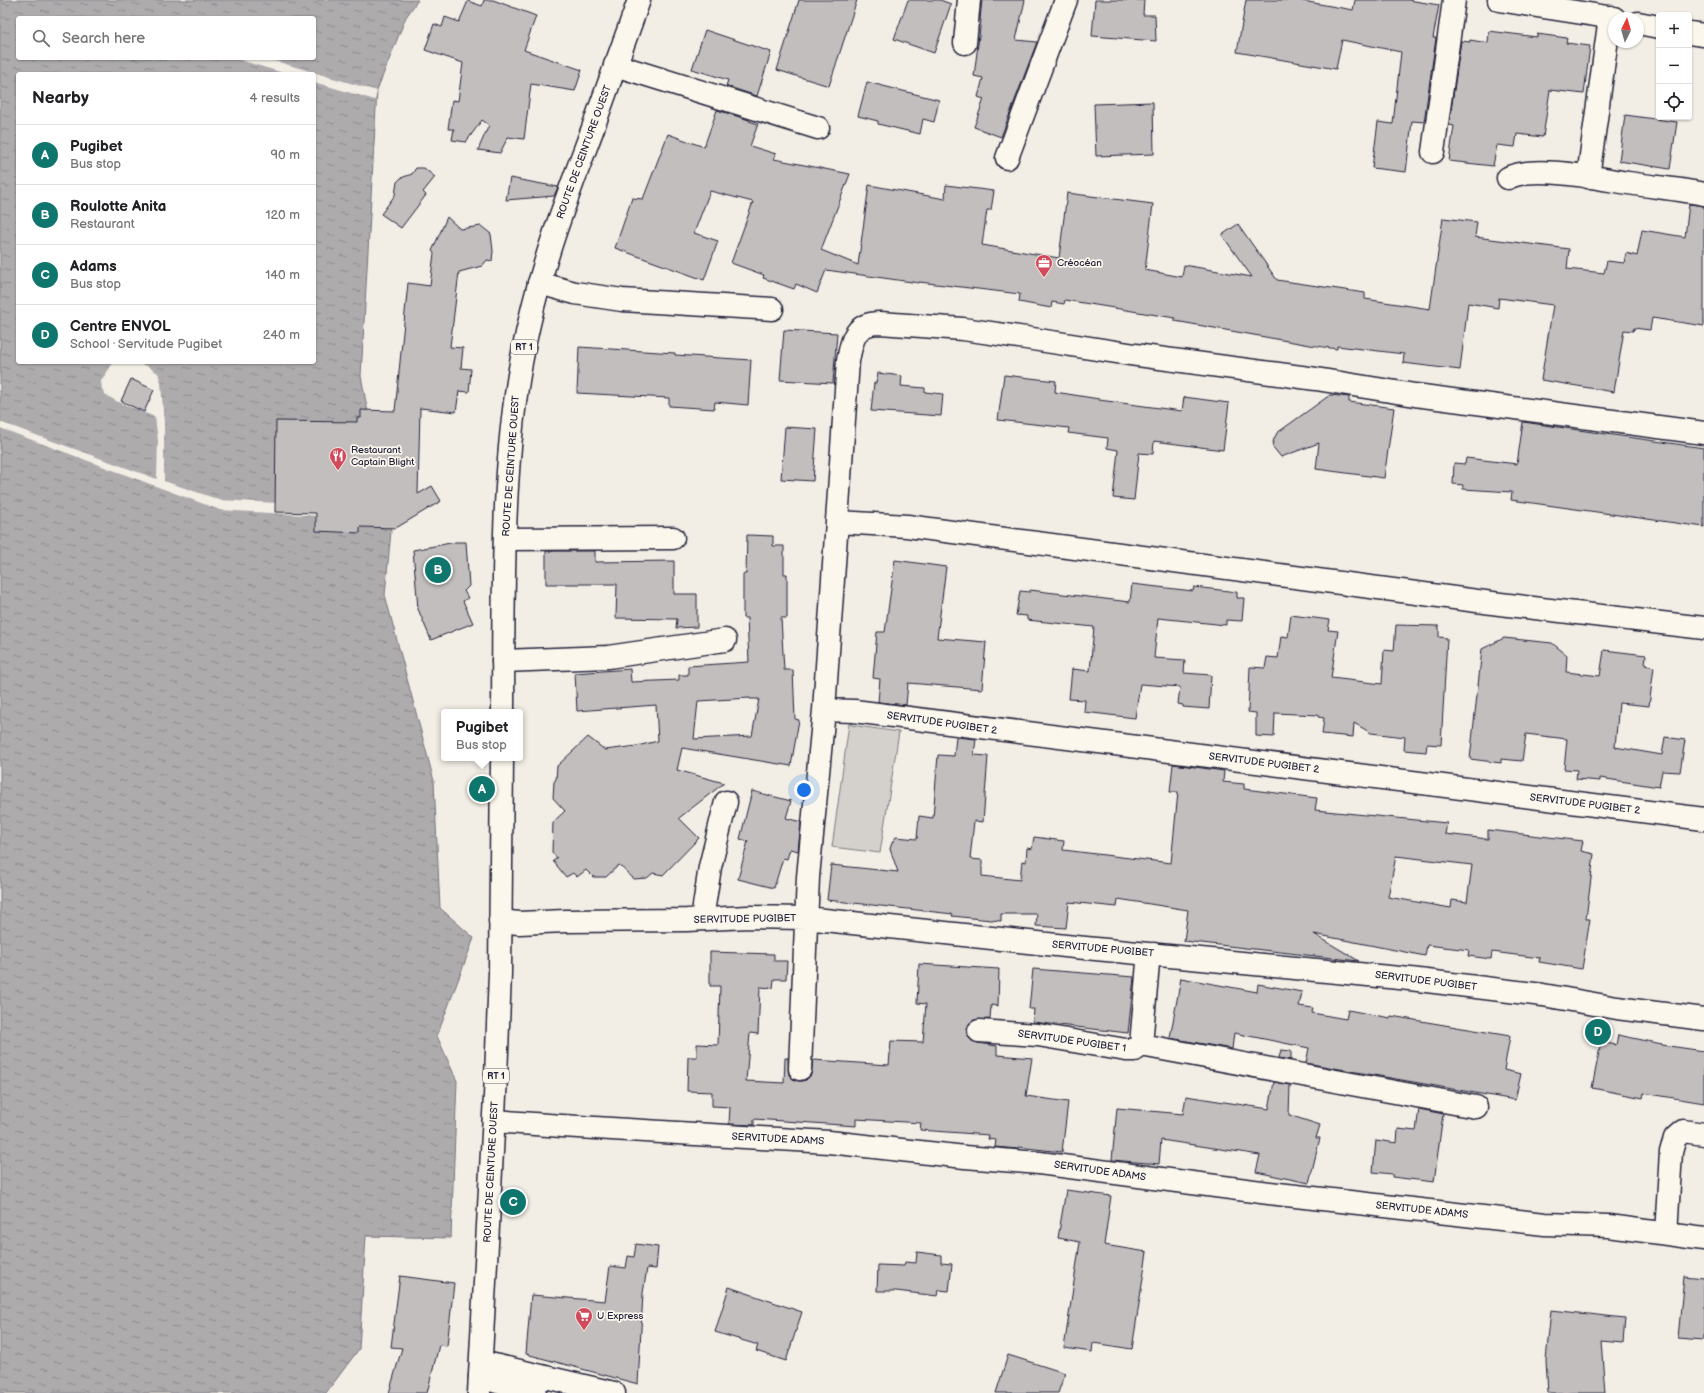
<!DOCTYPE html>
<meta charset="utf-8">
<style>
body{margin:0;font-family:"Balsamiq Sans",sans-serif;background:#f6f6f6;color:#202124}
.controls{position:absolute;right:12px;top:12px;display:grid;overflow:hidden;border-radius:4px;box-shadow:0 1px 3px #0004}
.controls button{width:36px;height:36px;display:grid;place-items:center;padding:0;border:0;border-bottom:1px solid #e0e0e0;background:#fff;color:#202124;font:20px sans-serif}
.compass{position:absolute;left:1608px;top:12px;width:36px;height:36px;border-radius:50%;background:#fff;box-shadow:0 1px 3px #0004;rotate:5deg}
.you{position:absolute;left:804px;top:790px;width:14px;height:14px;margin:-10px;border:3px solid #fff;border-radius:50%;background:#1a73e8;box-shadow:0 0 0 6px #1a73e833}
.badge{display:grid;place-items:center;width:26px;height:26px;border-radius:50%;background:#0f766e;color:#fff;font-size:13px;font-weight:700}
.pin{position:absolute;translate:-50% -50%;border:2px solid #fff;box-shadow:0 1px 4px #0006}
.popup{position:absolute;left:441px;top:709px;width:82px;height:52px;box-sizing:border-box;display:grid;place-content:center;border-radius:4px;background:#fff;filter:drop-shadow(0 1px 3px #0005);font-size:13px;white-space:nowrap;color:#757577}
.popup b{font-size:15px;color:#202124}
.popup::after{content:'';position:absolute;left:50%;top:100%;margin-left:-8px;border:8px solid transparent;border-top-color:#fff}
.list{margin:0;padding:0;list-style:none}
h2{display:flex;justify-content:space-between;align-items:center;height:52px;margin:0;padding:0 16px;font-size:17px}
h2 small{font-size:13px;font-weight:400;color:#757577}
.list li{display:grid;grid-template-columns:26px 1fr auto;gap:12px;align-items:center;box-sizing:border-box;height:60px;padding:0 16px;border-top:1px solid #e0e0e0}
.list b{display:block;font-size:15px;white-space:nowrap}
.list p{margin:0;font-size:13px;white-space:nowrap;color:#757577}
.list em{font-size:13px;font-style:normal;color:#757577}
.icon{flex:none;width:22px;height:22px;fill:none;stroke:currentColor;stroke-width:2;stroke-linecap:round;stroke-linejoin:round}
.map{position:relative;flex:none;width:1704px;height:1393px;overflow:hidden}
.search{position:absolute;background:#fff;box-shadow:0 1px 3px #0004;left:16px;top:16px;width:300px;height:44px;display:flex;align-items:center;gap:10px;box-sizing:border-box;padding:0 14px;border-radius:4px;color:#757577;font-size:15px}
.panel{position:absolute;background:#fff;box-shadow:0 1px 3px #0004;left:16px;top:72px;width:300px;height:292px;border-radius:4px}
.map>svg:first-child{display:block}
</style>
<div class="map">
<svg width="1704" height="1393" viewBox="0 0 1704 1393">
<defs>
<pattern id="water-ripples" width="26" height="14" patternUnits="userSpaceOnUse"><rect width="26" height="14" fill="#aeabad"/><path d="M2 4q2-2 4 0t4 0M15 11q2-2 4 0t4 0" fill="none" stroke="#8d8b8e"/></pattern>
</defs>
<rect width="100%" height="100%" fill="#f2eee5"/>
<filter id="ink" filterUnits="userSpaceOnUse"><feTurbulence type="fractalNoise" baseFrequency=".025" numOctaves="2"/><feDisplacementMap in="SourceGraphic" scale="8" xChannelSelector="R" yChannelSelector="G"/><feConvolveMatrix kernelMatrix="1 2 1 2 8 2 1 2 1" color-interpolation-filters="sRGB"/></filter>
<g filter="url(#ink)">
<path fill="#d4d1cc" stroke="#7b7a84" d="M 852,723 L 851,725 L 899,732 L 880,853 L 832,847 L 849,724 Z"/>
<path fill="url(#water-ripples)" stroke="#76747f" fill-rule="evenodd" d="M 0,0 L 418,0 L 406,17 L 377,90 L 361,376 L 391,531 L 385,595 L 434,781 L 440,908 L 474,938 L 437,1036 L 457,1081 L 451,1238 L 366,1236 L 359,1349 L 326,1393 L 0,1393 ZM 18,18 L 314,18 L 314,58 L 18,58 ZM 18,74 L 314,74 L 314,362 L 18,362 Z"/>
<path fill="#f2eee5" d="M 233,58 L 265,58 L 377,91 L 375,100 L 314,82 L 314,74 L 287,74 Z
M 134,362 L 147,366 L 158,373 L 161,383 L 164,424 L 164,481 L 220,500 L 387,509 L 389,520 L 220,510 L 0,428 L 0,422 L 157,479 L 158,440 L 155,417 L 116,401 L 106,395 L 102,389 L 101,381 L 113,363 Z"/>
<path fill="#c2bebe" stroke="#22223b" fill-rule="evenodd" d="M 484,0 L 493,0 L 536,16 L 524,50 L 582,70 L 575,91 L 531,84 L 524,139 L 508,137 L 500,153 L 478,150 L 489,125 L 482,120 L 466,142 L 452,140 L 454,129 L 448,129 L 452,100 L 458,101 L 463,63 L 425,50 L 434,24 L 442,27 L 445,17 L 459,22 L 468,1 L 482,6 Z
M 799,0 L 857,0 L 829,86 L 777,70 Z
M 908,0 L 940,0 L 951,4 L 934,53 L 894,39 Z
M 982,0 L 1025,0 L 1016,40 L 1037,42 L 1001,137 L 974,127 L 984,99 L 978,97 L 983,78 L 974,76 L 981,20 L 980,20 Z
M 1095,0 L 1144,0 L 1143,15 L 1155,15 L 1156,41 L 1092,36 Z
M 1246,0 L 1297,0 L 1353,10 L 1355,0 L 1408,0 L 1439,5 L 1433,38 L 1436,38 L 1424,122 L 1412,121 L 1406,172 L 1372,168 L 1378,122 L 1393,124 L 1401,52 L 1342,40 L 1336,69 L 1237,52 Z
M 705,30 L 771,52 L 757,96 L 726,86 L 728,80 L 692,69 Z
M 1489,31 L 1537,37 L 1537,34 L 1567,38 L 1566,43 L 1590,46 L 1584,94 L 1550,90 L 1543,137 L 1517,134 L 1515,147 L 1497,145 L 1493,166 L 1449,161 L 1454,126 L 1449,125 L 1461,41 L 1470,42 L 1470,40 L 1488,43 Z
M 867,82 L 939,100 L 934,122 L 923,119 L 920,134 L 878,124 L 878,121 L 858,116 Z
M 1153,102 L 1154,154 L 1096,156 L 1094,104 Z
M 717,110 L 749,120 L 749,121 L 758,124 L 750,146 L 776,154 L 774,159 L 850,174 L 821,250 L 858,265 L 869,185 L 945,199 L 946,185 L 994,191 L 991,210 L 987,210 L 982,245 L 1059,258 L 1067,193 L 1153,204 L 1145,270 L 1182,277 L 1184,265 L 1252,277 L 1222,235 L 1238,224 L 1277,280 L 1365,293 L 1365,299 L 1430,309 L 1443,218 L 1477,222 L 1475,237 L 1569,249 L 1567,269 L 1604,273 L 1607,261 L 1624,263 L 1626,253 L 1637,256 L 1642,230 L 1685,237 L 1689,204 L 1704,206 L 1704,326 L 1652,318 L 1650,330 L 1634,328 L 1633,331 L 1624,330 L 1614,392 L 1541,380 L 1553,305 L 1499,298 L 1498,308 L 1468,303 L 1460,370 L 1403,363 L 1404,354 L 1337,346 L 1337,349 L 1310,345 L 1175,321 L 1175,318 L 1065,300 L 1064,304 L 1052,302 L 1051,308 L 1019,302 L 1020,294 L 919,282 L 919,283 L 826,270 L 817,293 L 796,284 L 794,289 L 763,278 L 764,275 L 731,263 L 753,202 L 710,191 L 694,233 L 718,241 L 704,280 L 615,248 L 632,198 L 643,199 L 668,134 L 704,147 Z
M 1625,115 L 1677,122 L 1670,169 L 1619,161 Z
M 416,168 L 424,168 L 435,177 L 423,192 L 426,195 L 401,228 L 381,214 L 395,195 L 397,182 L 401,178 L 412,174 Z
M 510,178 L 558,187 L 554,196 L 506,200 Z
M 447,217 L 460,229 L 481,226 L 491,234 L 493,251 L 492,261 L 487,260 L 482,266 L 459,272 L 450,347 L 463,348 L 461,368 L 471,369 L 469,392 L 459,391 L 456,412 L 420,408 L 418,494 L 432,486 L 441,501 L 396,528 L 360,527 L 360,533 L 316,531 L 316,513 L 275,512 L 276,421 L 357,422 L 357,418 L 361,418 L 361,410 L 395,411 L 408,283 L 430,286 L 434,253 L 432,251 Z
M 784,330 L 837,333 L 833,383 L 780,380 Z
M 579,347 L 675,353 L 675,355 L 751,360 L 748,405 L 715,402 L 714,409 L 669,406 L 669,398 L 577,393 Z
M 878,373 L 902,376 L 901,386 L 925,388 L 925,392 L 943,394 L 941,416 L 871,411 L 874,383 L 876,383 Z
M 1004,375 L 1056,381 L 1055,392 L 1099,399 L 1099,400 L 1182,411 L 1184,397 L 1229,403 L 1223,450 L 1154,441 L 1153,454 L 1139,453 L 1134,500 L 1113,498 L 1118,450 L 1107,448 L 1108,438 L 1068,433 L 1069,428 L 998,420 Z
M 131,379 L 154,390 L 144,412 L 121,401 Z
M 1330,395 L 1349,397 L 1349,402 L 1394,408 L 1384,478 L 1316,469 L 1319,443 L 1281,457 L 1272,446 L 1274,439 L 1277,433 Z
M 1523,422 L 1704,448 L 1704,527 L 1511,500 L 1512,492 L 1463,489 L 1463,485 L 1453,484 L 1454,463 L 1465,464 L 1466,458 L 1517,464 Z
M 785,427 L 817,429 L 813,481 L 781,479 Z
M 747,535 L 773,536 L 773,546 L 784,546 L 784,574 L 787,574 L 787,618 L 781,618 L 784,670 L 793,670 L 795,719 L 799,720 L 791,766 L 682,748 L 677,770 L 724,783 L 679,818 L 699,838 L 663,875 L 653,873 L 647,878 L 634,879 L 619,865 L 606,877 L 593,877 L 586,870 L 577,877 L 573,873 L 566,877 L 553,861 L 557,858 L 552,852 L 553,822 L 565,811 L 553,798 L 554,782 L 556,779 L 557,766 L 588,737 L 605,750 L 637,746 L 658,741 L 656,705 L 577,711 L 575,673 L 630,669 L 631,682 L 679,680 L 679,675 L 688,675 L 688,666 L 749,662 L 747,618 L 743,618 L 743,574 L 746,574 ZM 750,698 L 750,699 L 759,699 L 752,736 L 694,739 L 698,701 Z
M 456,542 L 466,542 L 469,586 L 464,591 L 468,598 L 463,601 L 473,623 L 431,640 L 418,609 L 413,550 Z
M 546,551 L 595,551 L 595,562 L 674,561 L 674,594 L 697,594 L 697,627 L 676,628 L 677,619 L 616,618 L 617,584 L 546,584 Z
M 895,560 L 946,567 L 937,638 L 986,642 L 982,689 L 908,683 L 906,705 L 878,702 L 880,679 L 873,678 L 877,632 L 885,632 Z
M 1132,584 L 1193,591 L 1194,587 L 1237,592 L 1237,598 L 1244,598 L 1242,621 L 1226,620 L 1226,625 L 1158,618 L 1154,658 L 1185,660 L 1184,673 L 1211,675 L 1209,709 L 1183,707 L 1183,705 L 1178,704 L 1180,687 L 1140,684 L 1135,718 L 1084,712 L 1085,700 L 1069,699 L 1072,669 L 1090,671 L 1094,627 L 1027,620 L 1027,616 L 1016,615 L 1020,591 L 1030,592 L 1030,590 L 1130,602 Z
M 1291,615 L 1330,620 L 1328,630 L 1338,631 L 1331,678 L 1382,684 L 1384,650 L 1394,651 L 1396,625 L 1439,626 L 1439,637 L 1447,638 L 1441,745 L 1427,744 L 1426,752 L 1404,750 L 1405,737 L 1371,733 L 1354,723 L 1353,737 L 1322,734 L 1324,718 L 1318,717 L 1318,715 L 1275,713 L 1274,737 L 1256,736 L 1256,713 L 1248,712 L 1250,667 L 1265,668 L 1267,657 L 1278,658 L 1281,636 L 1288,637 Z
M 1504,638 L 1552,643 L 1567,655 L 1566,672 L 1600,676 L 1604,650 L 1646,655 L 1645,665 L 1654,667 L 1649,706 L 1619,703 L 1615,747 L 1662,755 L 1665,737 L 1685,740 L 1680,772 L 1662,771 L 1659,787 L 1600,778 L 1600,781 L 1576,779 L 1577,770 L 1564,769 L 1567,739 L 1526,734 L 1522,761 L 1501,759 L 1501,763 L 1470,759 L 1482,649 Z
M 956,737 L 976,739 L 974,755 L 988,756 L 983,822 L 974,821 L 970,859 L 982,860 L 982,876 L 1020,880 L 1022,861 L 1026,862 L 1027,848 L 1032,849 L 1034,837 L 1064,841 L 1063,850 L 1171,863 L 1178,792 L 1170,792 L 1173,764 L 1224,771 L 1223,782 L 1244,784 L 1244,789 L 1317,798 L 1315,810 L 1447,823 L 1445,834 L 1488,839 L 1488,830 L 1583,841 L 1581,851 L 1594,854 L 1586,919 L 1590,919 L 1582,969 L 1539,962 L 1540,958 L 1492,952 L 1491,959 L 1468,956 L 1469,950 L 1427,945 L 1425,956 L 1314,934 L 1359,961 L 1184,941 L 1188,910 L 1118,899 L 1117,907 L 1069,902 L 1066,928 L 1036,926 L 1037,914 L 1001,914 L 1001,921 L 952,916 L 953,914 L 827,900 L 831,865 L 898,872 L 890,849 L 892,843 L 896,837 L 917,839 L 919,816 L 933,818 L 938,755 L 954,756 ZM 1396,856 L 1472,865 L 1467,902 L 1452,900 L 1451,908 L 1388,897 Z
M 752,791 L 791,801 L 786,818 L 801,822 L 798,851 L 790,849 L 787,859 L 783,858 L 774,888 L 738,879 L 748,841 L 740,839 Z
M 710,952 L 774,954 L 774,961 L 787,961 L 786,979 L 774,979 L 773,988 L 760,987 L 758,1034 L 750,1033 L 746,1081 L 784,1083 L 785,1058 L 788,1058 L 789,1075 L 794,1080 L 800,1081 L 806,1080 L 811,1075 L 813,1060 L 889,1065 L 891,1041 L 923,1042 L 926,1004 L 917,1003 L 919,964 L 999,969 L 998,1006 L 991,1005 L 990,1019 L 974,1020 L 969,1024 L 967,1030 L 968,1036 L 972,1041 L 978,1043 L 997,1046 L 997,1055 L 1032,1058 L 1026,1096 L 1068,1102 L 1062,1152 L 1018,1147 L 1018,1149 L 995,1147 L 996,1140 L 988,1139 L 989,1135 L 920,1130 L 921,1123 L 856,1119 L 856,1126 L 754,1119 L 754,1125 L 729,1124 L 730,1107 L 712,1106 L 712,1092 L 687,1091 L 688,1057 L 697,1057 L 697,1044 L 718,1045 L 720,986 L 710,986 Z
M 1033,969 L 1134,977 L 1128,1033 L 1033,1022 L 1034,1009 L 1029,1009 Z
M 1181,978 L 1257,992 L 1258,984 L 1302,992 L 1299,1006 L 1313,1008 L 1312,1013 L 1346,1019 L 1348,1010 L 1390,1018 L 1391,1016 L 1510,1036 L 1504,1070 L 1521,1074 L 1515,1100 L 1306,1063 L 1309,1048 L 1234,1033 L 1232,1049 L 1170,1038 Z
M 1618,1035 L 1662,1044 L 1662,1045 L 1704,1051 L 1704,1103 L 1644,1093 L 1643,1098 L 1592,1088 L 1601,1042 L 1616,1045 Z
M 1281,1050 L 1291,1051 L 1291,1060 L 1279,1058 Z
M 1274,1082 L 1290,1085 L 1289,1115 L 1320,1125 L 1316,1138 L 1320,1138 L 1309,1183 L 1256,1172 L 1260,1155 L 1161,1140 L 1159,1164 L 1112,1160 L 1117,1108 L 1183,1114 L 1186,1096 L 1269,1109 Z
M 1419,1109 L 1443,1114 L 1434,1182 L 1392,1177 L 1392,1174 L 1373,1172 L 1376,1140 L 1397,1143 L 1398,1129 L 1416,1131 Z
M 1066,1190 L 1111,1196 L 1104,1245 L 1147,1252 L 1132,1349 L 1093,1343 L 1092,1352 L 1064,1348 L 1080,1242 L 1058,1238 Z
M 636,1244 L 658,1247 L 656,1269 L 647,1268 L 643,1293 L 638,1384 L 526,1354 L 531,1295 L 605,1301 L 610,1266 L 626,1268 L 628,1256 L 634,1257 Z
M 917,1252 L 941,1255 L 941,1263 L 952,1264 L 949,1291 L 939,1290 L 938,1296 L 896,1291 L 877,1291 L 878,1265 L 904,1266 L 905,1262 L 916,1263 Z
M 400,1276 L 454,1283 L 447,1346 L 439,1345 L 427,1393 L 389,1393 L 402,1348 L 391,1347 Z
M 1684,1276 L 1704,1278 L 1704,1340 L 1678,1338 Z
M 729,1287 L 802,1312 L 786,1361 L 756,1351 L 758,1345 L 715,1332 Z
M 1551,1310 L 1625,1318 L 1623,1343 L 1601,1341 L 1605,1393 L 1548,1393 L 1546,1360 Z
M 1008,1355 L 1065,1373 L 1058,1393 L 996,1393 Z"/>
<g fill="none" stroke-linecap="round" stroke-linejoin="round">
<defs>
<path id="minor" d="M 1499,0 L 1614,18
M 1638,23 L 1659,27
M 1689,33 L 1704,35
M 965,43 L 969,0
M 615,65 L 818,128
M 1433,152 L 1454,0
M 1007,158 L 1066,0
M 1588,177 L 1610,17
M 1508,178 C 1532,164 1601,179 1628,183 C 1654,187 1679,189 1704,194
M 539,283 L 575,293 L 622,300 L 772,309
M 838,522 L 907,526 L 1500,604 L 1704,628
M 506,539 L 673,538
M 503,661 L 608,657 L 725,640
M 824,710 L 854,711 L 1704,819
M 702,919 L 710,867 L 726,802
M 500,921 L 519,923 L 566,921 L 687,920 L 748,917 L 806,918 L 1075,947 L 1410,979 L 1543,995 L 1617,1008 L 1704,1019
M 979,1031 L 1038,1035 L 1126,1050 L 1135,1050 L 1141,1045 L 1148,963 L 1154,954
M 1141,1045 L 1476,1107
M 800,1069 L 808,877 L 824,710 L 848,361 C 852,339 855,323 880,323 L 963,329 L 1026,338 L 1129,354 L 1316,379 L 1415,395 L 1704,433
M 494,1121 L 562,1126 L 829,1142 L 965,1157 L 1039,1163 L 1269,1193 L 1545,1224 L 1609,1226 L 1704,1239
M 1666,1234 L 1671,1152 L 1675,1138 L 1683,1131 L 1704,1134
M 481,1362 L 614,1393
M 480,1377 L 535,1393"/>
<path id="major" d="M 503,712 C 504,585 500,447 529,324 C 544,256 569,192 593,128 C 608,85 624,43 639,0
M 479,1393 L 496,1077 L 500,973 L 502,758"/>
</defs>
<use href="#minor" stroke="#22223b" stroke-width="25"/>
<use href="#major" stroke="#22223b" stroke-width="25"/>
<use href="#minor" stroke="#fbf7ec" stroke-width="22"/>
<use href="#major" stroke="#fbf7ec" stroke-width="22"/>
</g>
</g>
<defs>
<symbol id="office-pin" viewBox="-11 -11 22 30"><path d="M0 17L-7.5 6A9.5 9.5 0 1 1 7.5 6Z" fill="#d1495b" stroke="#fbf7ec"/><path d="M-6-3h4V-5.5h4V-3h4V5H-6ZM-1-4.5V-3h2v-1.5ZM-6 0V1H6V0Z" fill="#fff"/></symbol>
<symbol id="restaurant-pin" viewBox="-11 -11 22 30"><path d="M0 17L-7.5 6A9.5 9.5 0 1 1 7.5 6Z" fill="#d1495b" stroke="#fbf7ec"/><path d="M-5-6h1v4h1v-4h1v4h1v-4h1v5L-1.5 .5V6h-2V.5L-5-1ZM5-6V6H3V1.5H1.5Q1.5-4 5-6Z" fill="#fff"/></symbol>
<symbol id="supermarket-pin" viewBox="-11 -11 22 30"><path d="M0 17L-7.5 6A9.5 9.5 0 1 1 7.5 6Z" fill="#d1495b" stroke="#fbf7ec"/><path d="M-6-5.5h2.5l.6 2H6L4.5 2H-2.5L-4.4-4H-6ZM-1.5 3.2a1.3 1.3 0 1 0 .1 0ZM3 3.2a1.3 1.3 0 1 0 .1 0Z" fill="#fff"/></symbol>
</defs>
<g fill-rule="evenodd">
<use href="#office-pin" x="1034" y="253" width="20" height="27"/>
<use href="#restaurant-pin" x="328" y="446" width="20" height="27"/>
<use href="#supermarket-pin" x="574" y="1306" width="20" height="27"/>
</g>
<g text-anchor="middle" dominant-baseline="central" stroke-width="3.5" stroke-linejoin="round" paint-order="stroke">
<g fill="#fbf7ec" stroke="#636270" stroke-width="1">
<rect x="511" y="340" width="26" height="14" rx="3"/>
<rect x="483" y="1069" width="26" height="14" rx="3"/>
</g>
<g font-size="9" font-weight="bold" fill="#22223b">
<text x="524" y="347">RT 1</text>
<text x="496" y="1076">RT 1</text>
</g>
<g font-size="10" fill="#22223b" stroke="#fbf7ec">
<text transform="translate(584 152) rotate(-70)">ROUTE DE CEINTURE OUEST</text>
<text transform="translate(511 466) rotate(-86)">ROUTE DE CEINTURE OUEST</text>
<text transform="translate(942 723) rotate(8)">SERVITUDE PUGIBET 2</text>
<text transform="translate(1264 763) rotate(7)">SERVITUDE PUGIBET 2</text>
<text transform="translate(1585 804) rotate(7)">SERVITUDE PUGIBET 2</text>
<text transform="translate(745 919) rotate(-1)">SERVITUDE PUGIBET</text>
<text transform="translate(1103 949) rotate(5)">SERVITUDE PUGIBET</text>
<text transform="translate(1426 981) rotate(7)">SERVITUDE PUGIBET</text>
<text transform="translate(1072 1041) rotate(8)">SERVITUDE PUGIBET 1</text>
<text transform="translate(778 1139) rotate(3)">SERVITUDE ADAMS</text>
<text transform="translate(1100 1171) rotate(8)">SERVITUDE ADAMS</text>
<text transform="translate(491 1172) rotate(-87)">ROUTE DE CEINTURE OUEST</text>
<text transform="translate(1422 1210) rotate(6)">SERVITUDE ADAMS</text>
</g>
<g font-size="10" fill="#22223b" stroke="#fbf7ec" text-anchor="start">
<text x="1057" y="263">Créocéan</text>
<text x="351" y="450">Restaurant<tspan x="351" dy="12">Captain Blight</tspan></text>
<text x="597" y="1316">U Express</text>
</g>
</g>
</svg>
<div class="controls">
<button>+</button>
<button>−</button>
<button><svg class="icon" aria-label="locate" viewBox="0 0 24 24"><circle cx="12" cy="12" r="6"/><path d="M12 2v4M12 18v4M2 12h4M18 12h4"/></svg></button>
</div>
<svg class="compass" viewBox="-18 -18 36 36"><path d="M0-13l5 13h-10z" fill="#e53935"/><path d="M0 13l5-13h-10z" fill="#757577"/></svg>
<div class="you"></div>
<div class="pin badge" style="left:482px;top:789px">A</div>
<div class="popup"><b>Pugibet</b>Bus stop</div>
<div class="pin badge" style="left:438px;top:570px">B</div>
<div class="pin badge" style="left:513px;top:1202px">C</div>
<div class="pin badge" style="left:1598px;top:1032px">D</div>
<div class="search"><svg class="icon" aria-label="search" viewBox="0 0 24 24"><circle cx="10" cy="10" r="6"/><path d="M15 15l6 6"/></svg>Search here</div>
<section class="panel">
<h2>Nearby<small>4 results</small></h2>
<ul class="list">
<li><span class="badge">A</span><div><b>Pugibet</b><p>Bus stop</p></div><em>90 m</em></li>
<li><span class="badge">B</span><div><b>Roulotte Anita</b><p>Restaurant</p></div><em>120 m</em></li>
<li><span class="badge">C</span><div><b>Adams</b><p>Bus stop</p></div><em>140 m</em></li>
<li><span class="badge">D</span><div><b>Centre ENVOL</b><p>School · Servitude Pugibet</p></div><em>240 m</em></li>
</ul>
</section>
</div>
